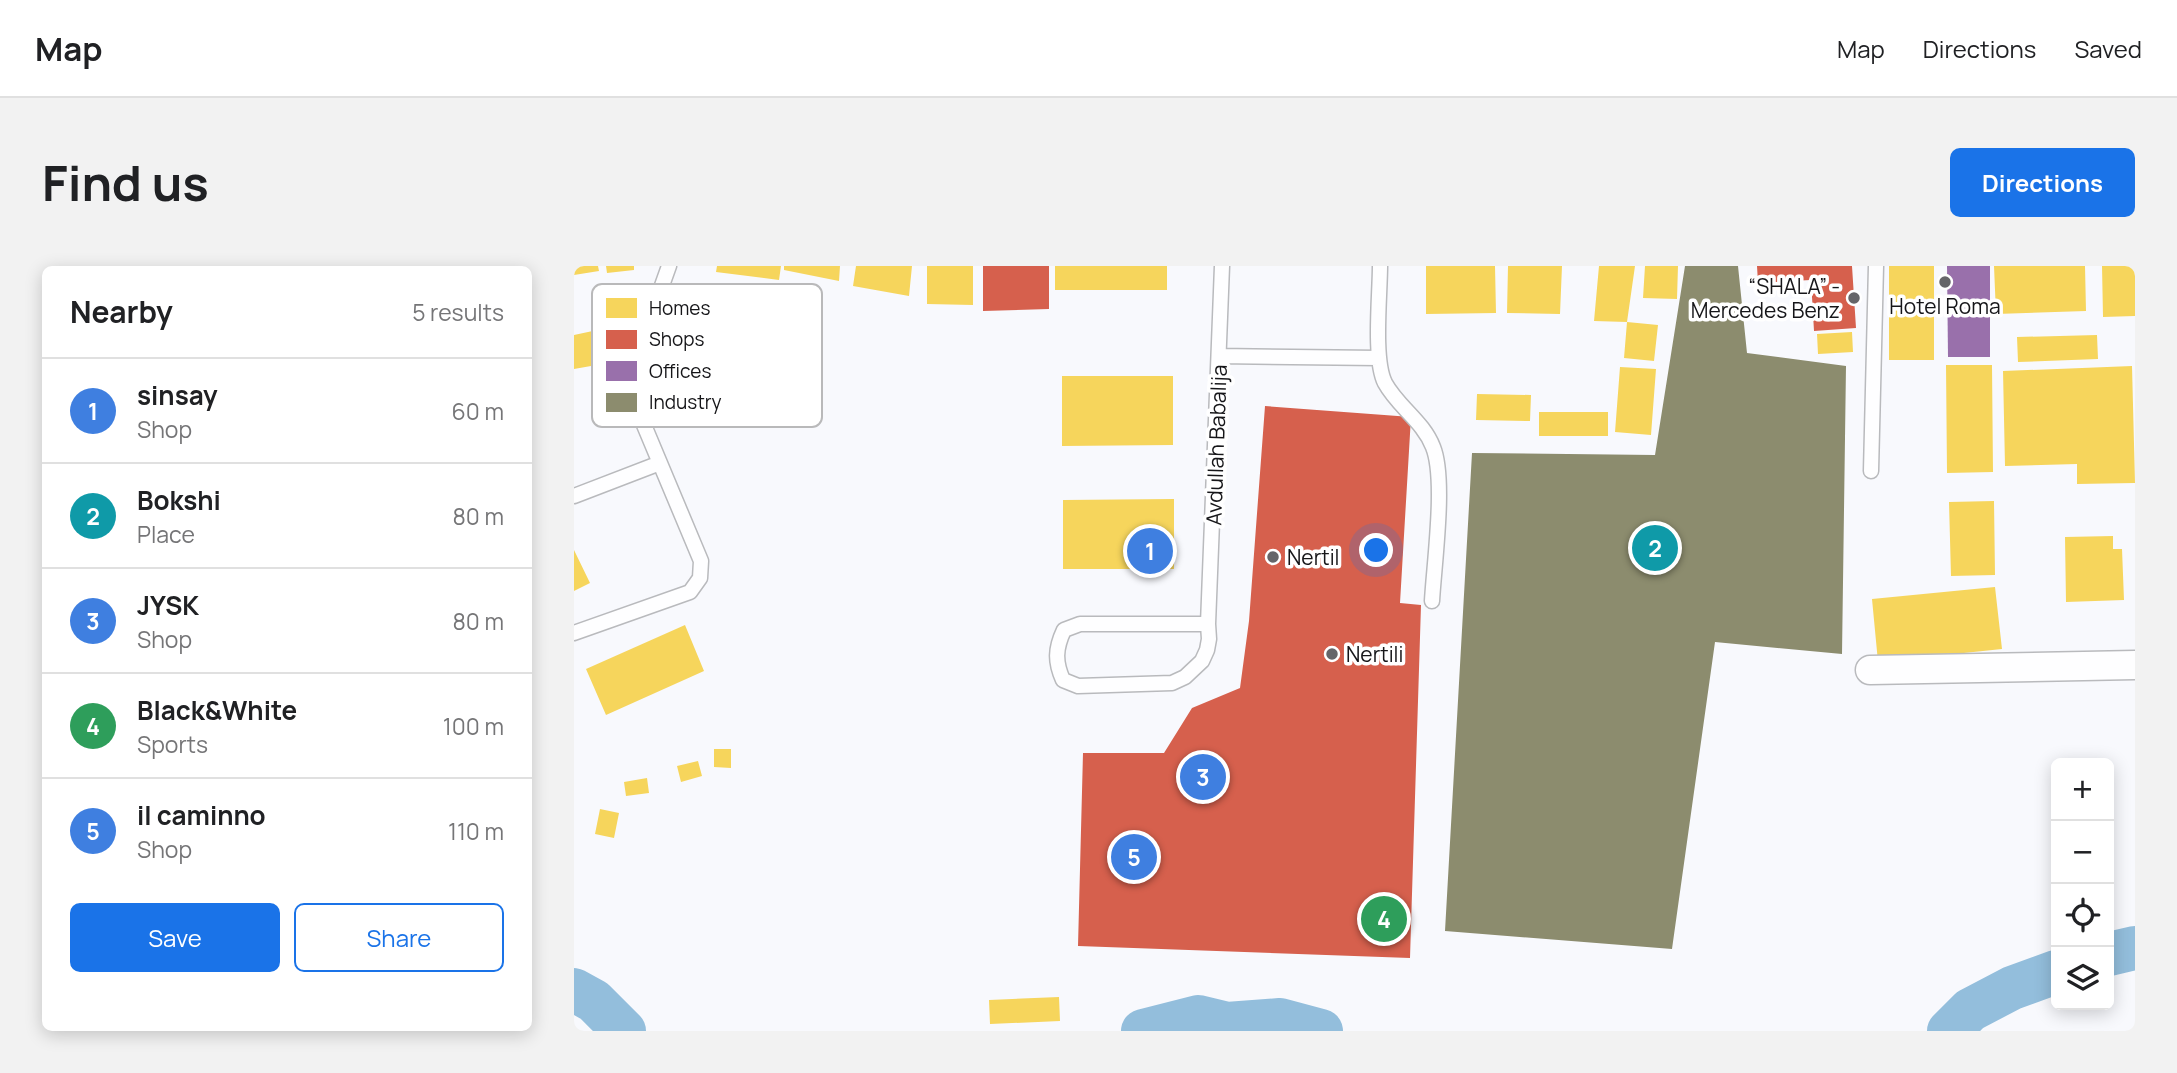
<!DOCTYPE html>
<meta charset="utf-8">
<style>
body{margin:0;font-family:Manrope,sans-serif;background:#f2f2f2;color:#202124}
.controls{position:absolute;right:21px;bottom:21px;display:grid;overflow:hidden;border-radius:10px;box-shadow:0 4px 18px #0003}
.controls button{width:63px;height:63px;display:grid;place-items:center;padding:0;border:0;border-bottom:2px solid #e0e0e0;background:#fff;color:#202124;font:35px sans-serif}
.you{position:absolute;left:803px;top:285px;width:24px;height:24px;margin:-18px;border:5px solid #fff;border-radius:50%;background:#1a73e8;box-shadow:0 0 0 10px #1a73e833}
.badge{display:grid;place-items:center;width:46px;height:46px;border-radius:50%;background:#1a73e8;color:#fff;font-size:23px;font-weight:700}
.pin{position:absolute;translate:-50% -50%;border:4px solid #fff;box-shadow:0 2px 7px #0006}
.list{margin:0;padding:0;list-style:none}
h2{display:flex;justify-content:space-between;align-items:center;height:91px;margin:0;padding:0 28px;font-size:30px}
h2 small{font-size:23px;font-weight:400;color:#757577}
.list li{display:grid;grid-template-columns:46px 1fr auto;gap:21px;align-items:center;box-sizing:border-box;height:105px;padding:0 28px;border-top:2px solid #e0e0e0}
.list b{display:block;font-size:26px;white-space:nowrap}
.list p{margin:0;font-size:23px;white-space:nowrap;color:#757577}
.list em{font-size:23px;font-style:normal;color:#757577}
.actions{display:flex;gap:14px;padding:21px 28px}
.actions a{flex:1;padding:16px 0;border:2px solid #1a73e8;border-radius:10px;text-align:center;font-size:24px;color:#1a73e8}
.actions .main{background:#1a73e8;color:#fff}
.icon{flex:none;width:38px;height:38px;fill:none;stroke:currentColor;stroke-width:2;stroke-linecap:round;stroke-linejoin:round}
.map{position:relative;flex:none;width:1561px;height:765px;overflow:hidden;border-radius:10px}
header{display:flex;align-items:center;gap:42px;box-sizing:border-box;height:98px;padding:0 35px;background:#fff;border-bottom:2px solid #e0e0e0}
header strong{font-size:33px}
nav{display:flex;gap:38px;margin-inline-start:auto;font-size:24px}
.intro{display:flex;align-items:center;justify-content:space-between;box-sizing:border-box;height:168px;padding:0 42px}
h1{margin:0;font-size:49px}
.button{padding:18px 32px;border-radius:10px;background:#1a73e8;color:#fff;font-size:24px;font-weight:700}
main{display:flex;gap:42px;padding:0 42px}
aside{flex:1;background:#fff;border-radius:10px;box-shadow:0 4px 18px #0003}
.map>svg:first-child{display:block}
</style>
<header>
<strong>Map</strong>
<nav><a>Map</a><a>Directions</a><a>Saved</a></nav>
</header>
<div class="intro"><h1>Find us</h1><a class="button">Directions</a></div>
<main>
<aside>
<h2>Nearby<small>5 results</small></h2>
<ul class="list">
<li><span class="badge" style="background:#3f7fe0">1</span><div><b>sinsay</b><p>Shop</p></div><em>60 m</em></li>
<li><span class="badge" style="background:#0f9aa8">2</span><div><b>Bokshi</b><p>Place</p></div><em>80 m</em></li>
<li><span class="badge" style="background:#3f7fe0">3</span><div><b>JYSK</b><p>Shop</p></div><em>80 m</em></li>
<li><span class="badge" style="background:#2e9e5b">4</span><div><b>Black&amp;White</b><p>Sports</p></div><em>100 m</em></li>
<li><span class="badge" style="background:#3f7fe0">5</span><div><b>il caminno</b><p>Shop</p></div><em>110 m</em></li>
</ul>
<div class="actions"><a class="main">Save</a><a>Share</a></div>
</aside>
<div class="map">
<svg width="1561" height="765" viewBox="0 0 1561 765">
<rect width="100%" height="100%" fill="#f8f9fd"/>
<path fill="#f6d55c" d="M 0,0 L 24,0 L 25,5 L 0,9 Z
M 32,0 L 60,0 L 60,4 L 33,7 Z
M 143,0 L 207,0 L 205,14 L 142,6 Z
M 210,0 L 266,0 L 265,15 L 210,4 Z
M 282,0 L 338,0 L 335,30 L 279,20 Z
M 353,0 L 399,0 L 399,39 L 353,38 Z
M 481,0 L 593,0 L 593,24 L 481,24 Z
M 852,0 L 921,0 L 922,47 L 852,48 Z
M 934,0 L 988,0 L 986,48 L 933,47 Z
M 1025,0 L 1061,0 L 1053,56 L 1084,59 L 1080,95 L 1050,92 L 1053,56 L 1020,55 Z
M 1071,0 L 1104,0 L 1103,33 L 1069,32 Z
M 1315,0 L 1360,0 L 1360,94 L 1315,94 Z
M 1420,0 L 1511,0 L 1512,45 L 1422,48 Z
M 1528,0 L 1561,0 L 1561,50 L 1529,51 Z
M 28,63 L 34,97 L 0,103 L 0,69 Z
M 1278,66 L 1279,86 L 1244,88 L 1243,68 Z
M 1523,69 L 1524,93 L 1444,96 L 1443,71 Z
M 1372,99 L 1418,99 L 1419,206 L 1373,207 Z
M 1558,100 L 1561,217 L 1503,218 L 1503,198 L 1431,200 L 1429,105 Z
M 1046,101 L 1082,103 L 1077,169 L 1041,166 Z
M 488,110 L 599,110 L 599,179 L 488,180 Z
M 903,128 L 957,129 L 956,155 L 902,154 Z
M 965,146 L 1034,146 L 1034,170 L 965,170 Z
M 600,233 L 600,303 L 489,303 L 489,234 Z
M 1420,235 L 1421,309 L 1377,310 L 1375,236 Z
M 1539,270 L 1539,283 L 1548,283 L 1550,334 L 1492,336 L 1491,271 Z
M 0,284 L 16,317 L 0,325 Z
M 1421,321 L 1428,383 L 1304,396 L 1298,333 Z
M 111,359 L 130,405 L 32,449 L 12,403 Z
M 140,483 L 157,483 L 157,502 L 140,501 Z
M 124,495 L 128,510 L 107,516 L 103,500 Z
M 73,512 L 75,527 L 52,530 L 50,516 Z
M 26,543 L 45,547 L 40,572 L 21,568 Z
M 485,731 L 486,755 L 416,758 L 415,734 Z"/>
<path fill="#d6604d" d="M 409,0 L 475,0 L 475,43 L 409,45 Z
M 1183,0 L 1278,0 L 1282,62 L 1240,65 L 1237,14 L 1184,17 Z
M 691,140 L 837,151 L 826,337 L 847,339 L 836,692 L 504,680 L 509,487 L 590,487 L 618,442 L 666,422 L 675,355 Z"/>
<path fill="#9970ab" d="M 1373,0 L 1416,0 L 1416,91 L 1374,91 Z"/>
<path fill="#8c8c6e" d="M 1111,0 L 1164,0 L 1173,87 L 1272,100 L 1268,388 L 1141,376 L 1098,683 L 871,665 L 898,187 L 1081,189 Z"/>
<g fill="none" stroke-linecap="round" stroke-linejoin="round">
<path stroke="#93bedc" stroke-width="44" d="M 1535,688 L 1561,682
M 0,724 L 20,735 L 50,765
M 569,765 L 624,751 L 653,758 L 706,754 L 747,765
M 1375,765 L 1396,744 L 1438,722 L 1482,706"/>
<defs>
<path id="service" d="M 806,0 C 806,29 799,93 811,117 C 824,141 849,155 859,181 C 872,213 860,298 858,335
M 645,90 L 805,92
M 1297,205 L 1302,0
M 0,230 L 86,197
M 634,358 L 506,358 L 490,364 C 481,383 481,396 489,414 L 504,420 L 598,417 L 611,411 L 628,395 L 633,384 L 635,373 L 634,358 L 648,0
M 0,367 L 116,326 L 126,312 L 127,295 L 70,159 L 66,105 L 75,56 L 95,0"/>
<path id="minor" d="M 1296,404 L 1561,399"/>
</defs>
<use href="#service" stroke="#b9babd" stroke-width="17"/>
<use href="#minor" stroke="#b9babd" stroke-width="31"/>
<use href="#service" stroke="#fefeff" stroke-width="14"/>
<use href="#minor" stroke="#fefeff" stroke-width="28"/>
</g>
<g fill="#656569" stroke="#fff" stroke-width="2.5">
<circle cx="1371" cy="16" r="7"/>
<circle cx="1280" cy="32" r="7"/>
<circle cx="699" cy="291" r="7"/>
<circle cx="758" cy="388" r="7"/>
</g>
<g text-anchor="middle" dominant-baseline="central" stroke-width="7" stroke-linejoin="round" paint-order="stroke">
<g font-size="21" fill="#161619" stroke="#fff" text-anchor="start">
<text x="1266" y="20" text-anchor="end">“SHALA” -<tspan x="1266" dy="24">Mercedes Benz</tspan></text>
<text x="1371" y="40" text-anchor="middle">Hotel Roma</text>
<text x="713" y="291">Nertil</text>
<text x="772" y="388">Nertili</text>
</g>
<g font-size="21" fill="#161619" stroke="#fff">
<text transform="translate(642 179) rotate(-88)">Avdullah Babalija</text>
</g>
</g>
<rect x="18" y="18" width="230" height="143" rx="10" fill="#fff" stroke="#b9b9ba" stroke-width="2"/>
<rect x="32" y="32" width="31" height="20" fill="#f6d55c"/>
<rect x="32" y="64" width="31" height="19" fill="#d6604d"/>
<rect x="32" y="95" width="31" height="20" fill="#9970ab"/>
<rect x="32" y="127" width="31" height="19" fill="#8c8c6e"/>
<g font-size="19" fill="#161619">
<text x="75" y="49">Homes</text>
<text x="75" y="80">Shops</text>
<text x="75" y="112">Offices</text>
<text x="75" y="143">Industry</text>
</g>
</svg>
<div class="controls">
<button>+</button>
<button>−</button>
<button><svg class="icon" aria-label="locate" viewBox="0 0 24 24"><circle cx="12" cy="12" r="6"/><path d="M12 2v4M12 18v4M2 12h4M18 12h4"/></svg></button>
<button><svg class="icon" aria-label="layers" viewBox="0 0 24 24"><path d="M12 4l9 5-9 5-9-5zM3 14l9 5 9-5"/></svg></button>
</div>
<div class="you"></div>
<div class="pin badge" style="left:576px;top:285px;background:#3f7fe0">1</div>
<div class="pin badge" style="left:1081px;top:282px;background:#0f9aa8">2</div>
<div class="pin badge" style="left:629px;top:511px;background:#3f7fe0">3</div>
<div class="pin badge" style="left:810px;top:653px;background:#2e9e5b">4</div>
<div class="pin badge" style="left:560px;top:591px;background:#3f7fe0">5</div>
</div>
</main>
